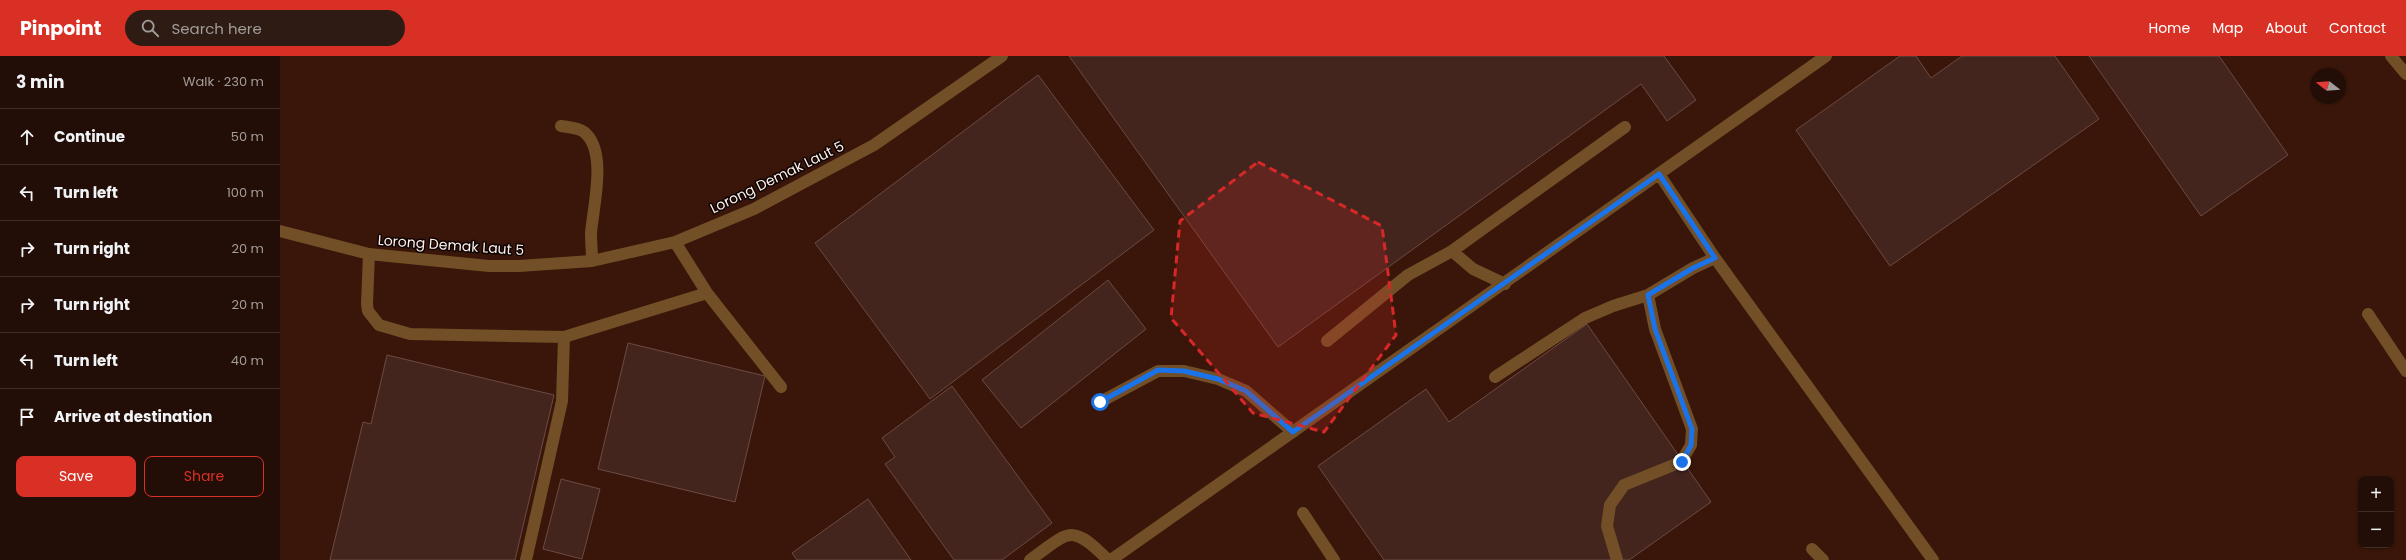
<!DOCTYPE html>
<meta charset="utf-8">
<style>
body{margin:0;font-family:Poppins,sans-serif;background:#2e1c14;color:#f1f3f6}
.controls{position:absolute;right:12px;bottom:12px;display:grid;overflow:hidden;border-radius:8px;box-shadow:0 1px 3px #0004}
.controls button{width:36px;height:36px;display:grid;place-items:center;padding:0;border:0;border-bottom:1px solid #3f2e28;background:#220e06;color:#f1f3f6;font:20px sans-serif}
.compass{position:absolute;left:2030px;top:12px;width:36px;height:36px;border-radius:50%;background:#220e06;box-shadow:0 1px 3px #0004;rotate:287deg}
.stop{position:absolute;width:12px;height:12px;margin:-9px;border:3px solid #1a73e8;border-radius:50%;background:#fff}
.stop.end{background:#1a73e8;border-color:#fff;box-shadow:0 1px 4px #0008}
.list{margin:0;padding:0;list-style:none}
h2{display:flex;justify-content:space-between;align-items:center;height:52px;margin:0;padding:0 16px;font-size:17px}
h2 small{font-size:13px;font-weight:400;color:#a29c9b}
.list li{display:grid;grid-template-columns:26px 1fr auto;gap:12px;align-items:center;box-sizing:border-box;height:56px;padding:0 16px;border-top:1px solid #3f2e28}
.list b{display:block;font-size:15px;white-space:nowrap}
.list em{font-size:13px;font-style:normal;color:#a29c9b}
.actions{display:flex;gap:8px;padding:12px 16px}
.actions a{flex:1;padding:9px 0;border:1px solid #d93025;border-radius:8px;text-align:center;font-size:14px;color:#d93025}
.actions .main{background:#d93025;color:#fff}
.icon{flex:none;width:22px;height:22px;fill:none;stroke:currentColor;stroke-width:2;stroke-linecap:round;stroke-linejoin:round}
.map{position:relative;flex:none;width:2126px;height:504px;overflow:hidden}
header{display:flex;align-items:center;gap:24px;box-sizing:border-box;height:56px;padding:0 20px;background:#d93025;color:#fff}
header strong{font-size:19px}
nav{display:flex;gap:22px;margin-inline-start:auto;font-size:14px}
.search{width:280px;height:36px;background:#2e1c14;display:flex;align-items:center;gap:10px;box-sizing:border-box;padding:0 14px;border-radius:22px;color:#a29c9b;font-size:15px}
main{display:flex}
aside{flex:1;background:#220e06}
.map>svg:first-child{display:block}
</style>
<header>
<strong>Pinpoint</strong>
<div class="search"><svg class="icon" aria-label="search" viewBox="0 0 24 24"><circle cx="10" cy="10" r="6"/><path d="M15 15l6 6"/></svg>Search here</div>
<nav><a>Home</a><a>Map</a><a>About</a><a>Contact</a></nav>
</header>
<main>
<aside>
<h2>3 min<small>Walk · 230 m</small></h2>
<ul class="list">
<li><svg class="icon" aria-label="ahead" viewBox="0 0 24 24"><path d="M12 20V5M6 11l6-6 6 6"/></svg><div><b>Continue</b></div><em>50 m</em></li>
<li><svg class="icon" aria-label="left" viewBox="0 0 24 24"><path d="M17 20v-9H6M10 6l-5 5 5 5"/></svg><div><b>Turn left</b></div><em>100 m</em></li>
<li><svg class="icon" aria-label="right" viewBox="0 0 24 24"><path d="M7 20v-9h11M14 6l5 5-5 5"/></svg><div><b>Turn right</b></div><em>20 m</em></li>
<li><svg class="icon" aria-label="right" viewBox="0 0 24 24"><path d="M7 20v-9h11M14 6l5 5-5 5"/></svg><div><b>Turn right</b></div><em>20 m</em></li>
<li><svg class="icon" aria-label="left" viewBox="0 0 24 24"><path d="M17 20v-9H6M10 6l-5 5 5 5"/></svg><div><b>Turn left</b></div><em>40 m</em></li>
<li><svg class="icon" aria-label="arrive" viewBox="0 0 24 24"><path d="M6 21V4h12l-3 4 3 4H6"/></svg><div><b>Arrive at destination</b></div></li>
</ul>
<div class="actions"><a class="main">Save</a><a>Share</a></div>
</aside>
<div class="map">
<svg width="2126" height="504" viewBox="0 0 2126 504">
<rect width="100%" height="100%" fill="#2e1208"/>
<path fill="#391609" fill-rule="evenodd" d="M 0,0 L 2126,0 L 2126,504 L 0,504 ZM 2036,18 L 2060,18 L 2060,42 L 2036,42 ZM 2081,423 L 2111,423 L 2111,489 L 2081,489 Z"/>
<path fill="#44251e" stroke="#6d4a42" d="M 789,0 L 1384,0 L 1416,44 L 1387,65 L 1361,28 L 998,291 Z
M 1620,0 L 1636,0 L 1651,22 L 1682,0 L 1775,0 L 1819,63 L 1610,210 L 1516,74 Z
M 1809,0 L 1939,0 L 2008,99 L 1921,160 Z
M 758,19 L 874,174 L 650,343 L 535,187 Z
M 828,224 L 866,273 L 741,372 L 702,324 Z
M 1307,268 L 1431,446 L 1349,504 L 1104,504 L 1038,410 L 1146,333 L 1169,366 Z
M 348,287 L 485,320 L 455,446 L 318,413 Z
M 107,299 L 274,339 L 235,504 L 50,504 L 83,366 L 91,368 Z
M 672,330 L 772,467 L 722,504 L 674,504 L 605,408 L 615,401 L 602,382 Z
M 281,423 L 320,433 L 302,503 L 263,493 Z
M 588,443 L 631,504 L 517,504 L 512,497 Z"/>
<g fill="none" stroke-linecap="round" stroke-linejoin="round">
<path stroke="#724f27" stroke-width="12" d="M 2111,0 L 2126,18
M 281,70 C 287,71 299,72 304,76 C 328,95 313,151 311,177 C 311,186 312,196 312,205
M 1379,118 L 1435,202 L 1653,504
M 0,175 L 89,198 L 209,210 L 239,210 L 312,205 L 395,186 L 474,153 L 594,89 L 722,0
M 395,186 L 427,237 L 501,331
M 1172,195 L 1345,71
M 89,198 L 87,248 L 88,255 L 99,269 L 130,278 L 284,281 L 282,345 L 246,504
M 2088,258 L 2126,315
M 284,281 L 427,237
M 1047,285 L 1128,219 L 1172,195 L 1193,213 L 1225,228
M 1215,321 L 1305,262 L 1333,250 L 1368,239
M 820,346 L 878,315 L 904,315 L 938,323 L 966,335 L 1013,376
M 1023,457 L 1054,504
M 1532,493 L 1543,504
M 750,504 C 789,476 791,466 828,504
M 831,504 L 1546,0
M 1337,504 L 1327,470 L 1330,449 L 1344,429 L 1401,406 L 1411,389 L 1412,373 L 1375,273 L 1368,239 L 1413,212 L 1435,202"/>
</g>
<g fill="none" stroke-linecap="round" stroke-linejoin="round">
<path stroke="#1a73e8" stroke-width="5" d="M 820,346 L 878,314 L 904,315 L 938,323 L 966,335 L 1013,376 L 1379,118 L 1435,202 L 1413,212 L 1368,239 L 1375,273 L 1412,373 L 1411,389 L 1402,406"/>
</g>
<path fill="#d62828" fill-opacity="0.2" stroke="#d62828" stroke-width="3" stroke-dasharray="8 5" stroke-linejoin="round" d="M 978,106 L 1102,170 L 1116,279 L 1044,376 L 973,357 L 891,262 L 900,165 Z"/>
<g text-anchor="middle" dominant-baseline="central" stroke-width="3" stroke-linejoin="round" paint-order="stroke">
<g font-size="14" fill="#fef1ed" stroke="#0d0302">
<text transform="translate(497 121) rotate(-26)">Lorong Demak Laut 5</text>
<text transform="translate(171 189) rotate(4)">Lorong Demak Laut 5</text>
</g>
</g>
</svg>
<div class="controls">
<button>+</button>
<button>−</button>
</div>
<svg class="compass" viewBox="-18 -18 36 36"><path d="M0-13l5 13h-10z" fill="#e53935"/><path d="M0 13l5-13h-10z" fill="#a29c9b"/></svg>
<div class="stop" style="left:820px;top:346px"></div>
<div class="stop end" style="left:1402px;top:406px"></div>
</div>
</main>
